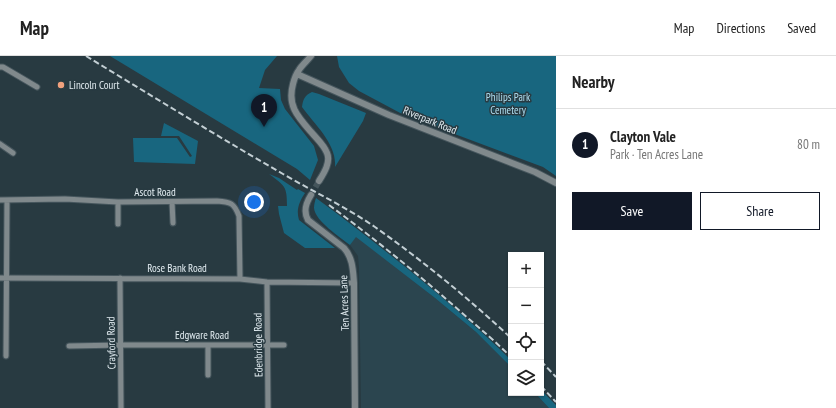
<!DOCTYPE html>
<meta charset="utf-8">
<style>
body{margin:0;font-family:"PT Sans Narrow",sans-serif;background:#f2f2f2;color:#222}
.controls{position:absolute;right:12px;bottom:12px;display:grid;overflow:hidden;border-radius:0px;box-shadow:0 1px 3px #0004}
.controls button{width:36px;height:36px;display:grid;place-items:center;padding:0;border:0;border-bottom:1px solid #e0e0e0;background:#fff;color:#222;font:20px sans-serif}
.you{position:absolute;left:254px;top:146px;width:14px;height:14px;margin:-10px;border:3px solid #fff;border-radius:50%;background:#1a73e8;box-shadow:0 0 0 6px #1a73e833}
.badge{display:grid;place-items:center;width:26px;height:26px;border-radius:50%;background:#111827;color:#fff;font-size:13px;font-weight:700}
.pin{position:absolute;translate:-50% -33px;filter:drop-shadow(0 1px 2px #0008)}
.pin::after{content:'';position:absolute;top:21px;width:14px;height:12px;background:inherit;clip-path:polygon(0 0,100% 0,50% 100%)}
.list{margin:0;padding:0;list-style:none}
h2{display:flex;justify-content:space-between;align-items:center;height:52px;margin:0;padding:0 16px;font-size:17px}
h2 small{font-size:13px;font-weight:400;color:#767676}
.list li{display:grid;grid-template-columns:26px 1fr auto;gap:12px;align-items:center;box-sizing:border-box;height:72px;padding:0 16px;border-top:1px solid #e0e0e0}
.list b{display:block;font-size:15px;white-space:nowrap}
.list p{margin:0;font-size:13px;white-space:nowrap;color:#767676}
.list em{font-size:13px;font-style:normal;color:#767676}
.actions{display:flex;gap:8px;padding:12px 16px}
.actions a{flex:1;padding:9px 0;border:1px solid #111827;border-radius:0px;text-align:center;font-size:14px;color:#111827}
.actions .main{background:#111827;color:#fff}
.icon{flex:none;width:22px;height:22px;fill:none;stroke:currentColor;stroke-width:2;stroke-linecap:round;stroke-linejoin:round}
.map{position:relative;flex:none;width:556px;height:352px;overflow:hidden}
header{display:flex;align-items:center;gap:24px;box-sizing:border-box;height:56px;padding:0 20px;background:#fff;border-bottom:1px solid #e0e0e0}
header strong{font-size:19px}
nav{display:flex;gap:22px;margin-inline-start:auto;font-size:14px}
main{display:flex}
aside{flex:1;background:#fff}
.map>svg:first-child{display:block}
</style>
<header>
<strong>Map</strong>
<nav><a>Map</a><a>Directions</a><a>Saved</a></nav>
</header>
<main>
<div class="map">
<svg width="556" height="352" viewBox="0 0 556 352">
<rect width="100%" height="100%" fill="#283a41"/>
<path fill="#2b454f" d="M 356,180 L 435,242 L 476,276 L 511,311 L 511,337 L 535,337 L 549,352 L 361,352 L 359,212 L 358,200 L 350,189 Z"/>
<path fill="#18667f" d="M 110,0 L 277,0 L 265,14 L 259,32 L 280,33 L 281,44 L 285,53 L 314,90 L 318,104 L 310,124 L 297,113 Z
M 337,0 L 556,0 L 556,120 L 543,111 L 404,59 L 359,35 L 349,27 L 339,11 Z
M 312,36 L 319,38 L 366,57 L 363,65 L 335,111 C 337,88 315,69 302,51 C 303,43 305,39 312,36 Z
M 164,67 L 198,85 L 195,108 L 134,106 L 133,82 L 177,82 L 190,101 L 192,100 L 179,80 L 161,80 Z
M 269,118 L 279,122 L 297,134 L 298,133 L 305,137 C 299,146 296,154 299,164 L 335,192 L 305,192 L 284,177 L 279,158 L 278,150 L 287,150 C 287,130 285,130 269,118 Z
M 316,142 C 341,160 365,179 389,198 C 431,231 472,266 511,304 L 511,311 L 476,276 L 435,242 L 356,181 L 350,189 C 340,181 315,165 314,152 C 314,148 315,145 316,142 Z
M 541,334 L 556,349 L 556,352 L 549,352 L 535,337 L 541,337 Z"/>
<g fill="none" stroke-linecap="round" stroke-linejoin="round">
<path stroke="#44555b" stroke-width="6" stroke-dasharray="6 3" stroke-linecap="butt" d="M 311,139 L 319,125"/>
<defs>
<path id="minor" d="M 0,11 L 3,11 L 37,31
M 0,88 L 13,97
M 0,144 L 65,143 L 118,146 L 217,145 C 231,146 234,147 239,160 L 240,223
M 118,146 L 118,168
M 172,146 L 173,167
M 0,222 L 240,223 L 267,226 L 354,227
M 120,222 L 121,352
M 267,226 L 268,352
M 69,290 L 121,289 L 284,289
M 6,300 L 7,144
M 208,319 L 208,289"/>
<path id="tertiary" d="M 311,0 C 307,5 302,9 299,14 C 296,18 294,24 293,28 C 287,50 298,61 312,77 C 317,83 324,89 327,97 C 331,106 324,117 319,125
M 297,18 L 389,59 L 535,116 L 556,127
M 311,139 C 306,147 303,155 308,164 L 344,192 C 353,202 353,215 354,227 L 355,352"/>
</defs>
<use href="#minor" stroke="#46565d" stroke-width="7"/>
<use href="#tertiary" stroke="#46565d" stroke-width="8"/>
<use href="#minor" stroke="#80898c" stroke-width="5"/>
<use href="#tertiary" stroke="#80898c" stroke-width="6"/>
<path stroke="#c3cfd4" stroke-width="2" stroke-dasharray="6 3" stroke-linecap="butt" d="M 86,0 C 152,40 217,80 283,118 C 314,136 346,151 375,171 C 423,205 468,242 511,282
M 329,149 C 375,183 419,219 461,256 C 478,271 495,285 511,301
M 541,305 L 556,321
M 541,330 L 556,346"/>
</g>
<circle fill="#f1a17d" stroke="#283a41" stroke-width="1.5" cx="61" cy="29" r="4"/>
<g text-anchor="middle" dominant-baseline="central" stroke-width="3" stroke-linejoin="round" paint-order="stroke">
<g font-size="11" fill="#e2ecf1" stroke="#283a41" text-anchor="start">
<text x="69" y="29">Lincoln Court</text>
</g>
<g font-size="11" fill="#b0dff2" stroke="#283a41">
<text x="508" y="41">Philips Park<tspan x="508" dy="13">Cemetery</tspan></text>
</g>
<g font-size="11" fill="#e2ecf1" stroke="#283a41">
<text transform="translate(430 64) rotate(22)">Riverpark Road</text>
<text x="155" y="136">Ascot Road</text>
<text x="177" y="212">Rose Bank Road</text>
<text transform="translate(344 247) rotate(-92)">Ten Acres Lane</text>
<text x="202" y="279">Edgware Road</text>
<text transform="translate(111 287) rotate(-91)">Crayford Road</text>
<text transform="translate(258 289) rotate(-91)">Edenbridge Road</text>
</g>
</g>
</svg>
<div class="controls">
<button>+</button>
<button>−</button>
<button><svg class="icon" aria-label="locate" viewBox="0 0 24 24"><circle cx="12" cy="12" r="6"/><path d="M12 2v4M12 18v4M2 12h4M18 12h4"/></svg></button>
<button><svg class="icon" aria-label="layers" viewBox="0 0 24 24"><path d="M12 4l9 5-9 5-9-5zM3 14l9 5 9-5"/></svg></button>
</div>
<div class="you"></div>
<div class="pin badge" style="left:264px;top:71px">1</div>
</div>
<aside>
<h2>Nearby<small></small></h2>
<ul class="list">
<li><span class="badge">1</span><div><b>Clayton Vale</b><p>Park · Ten Acres Lane</p></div><em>80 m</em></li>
</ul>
<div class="actions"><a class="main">Save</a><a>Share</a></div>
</aside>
</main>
